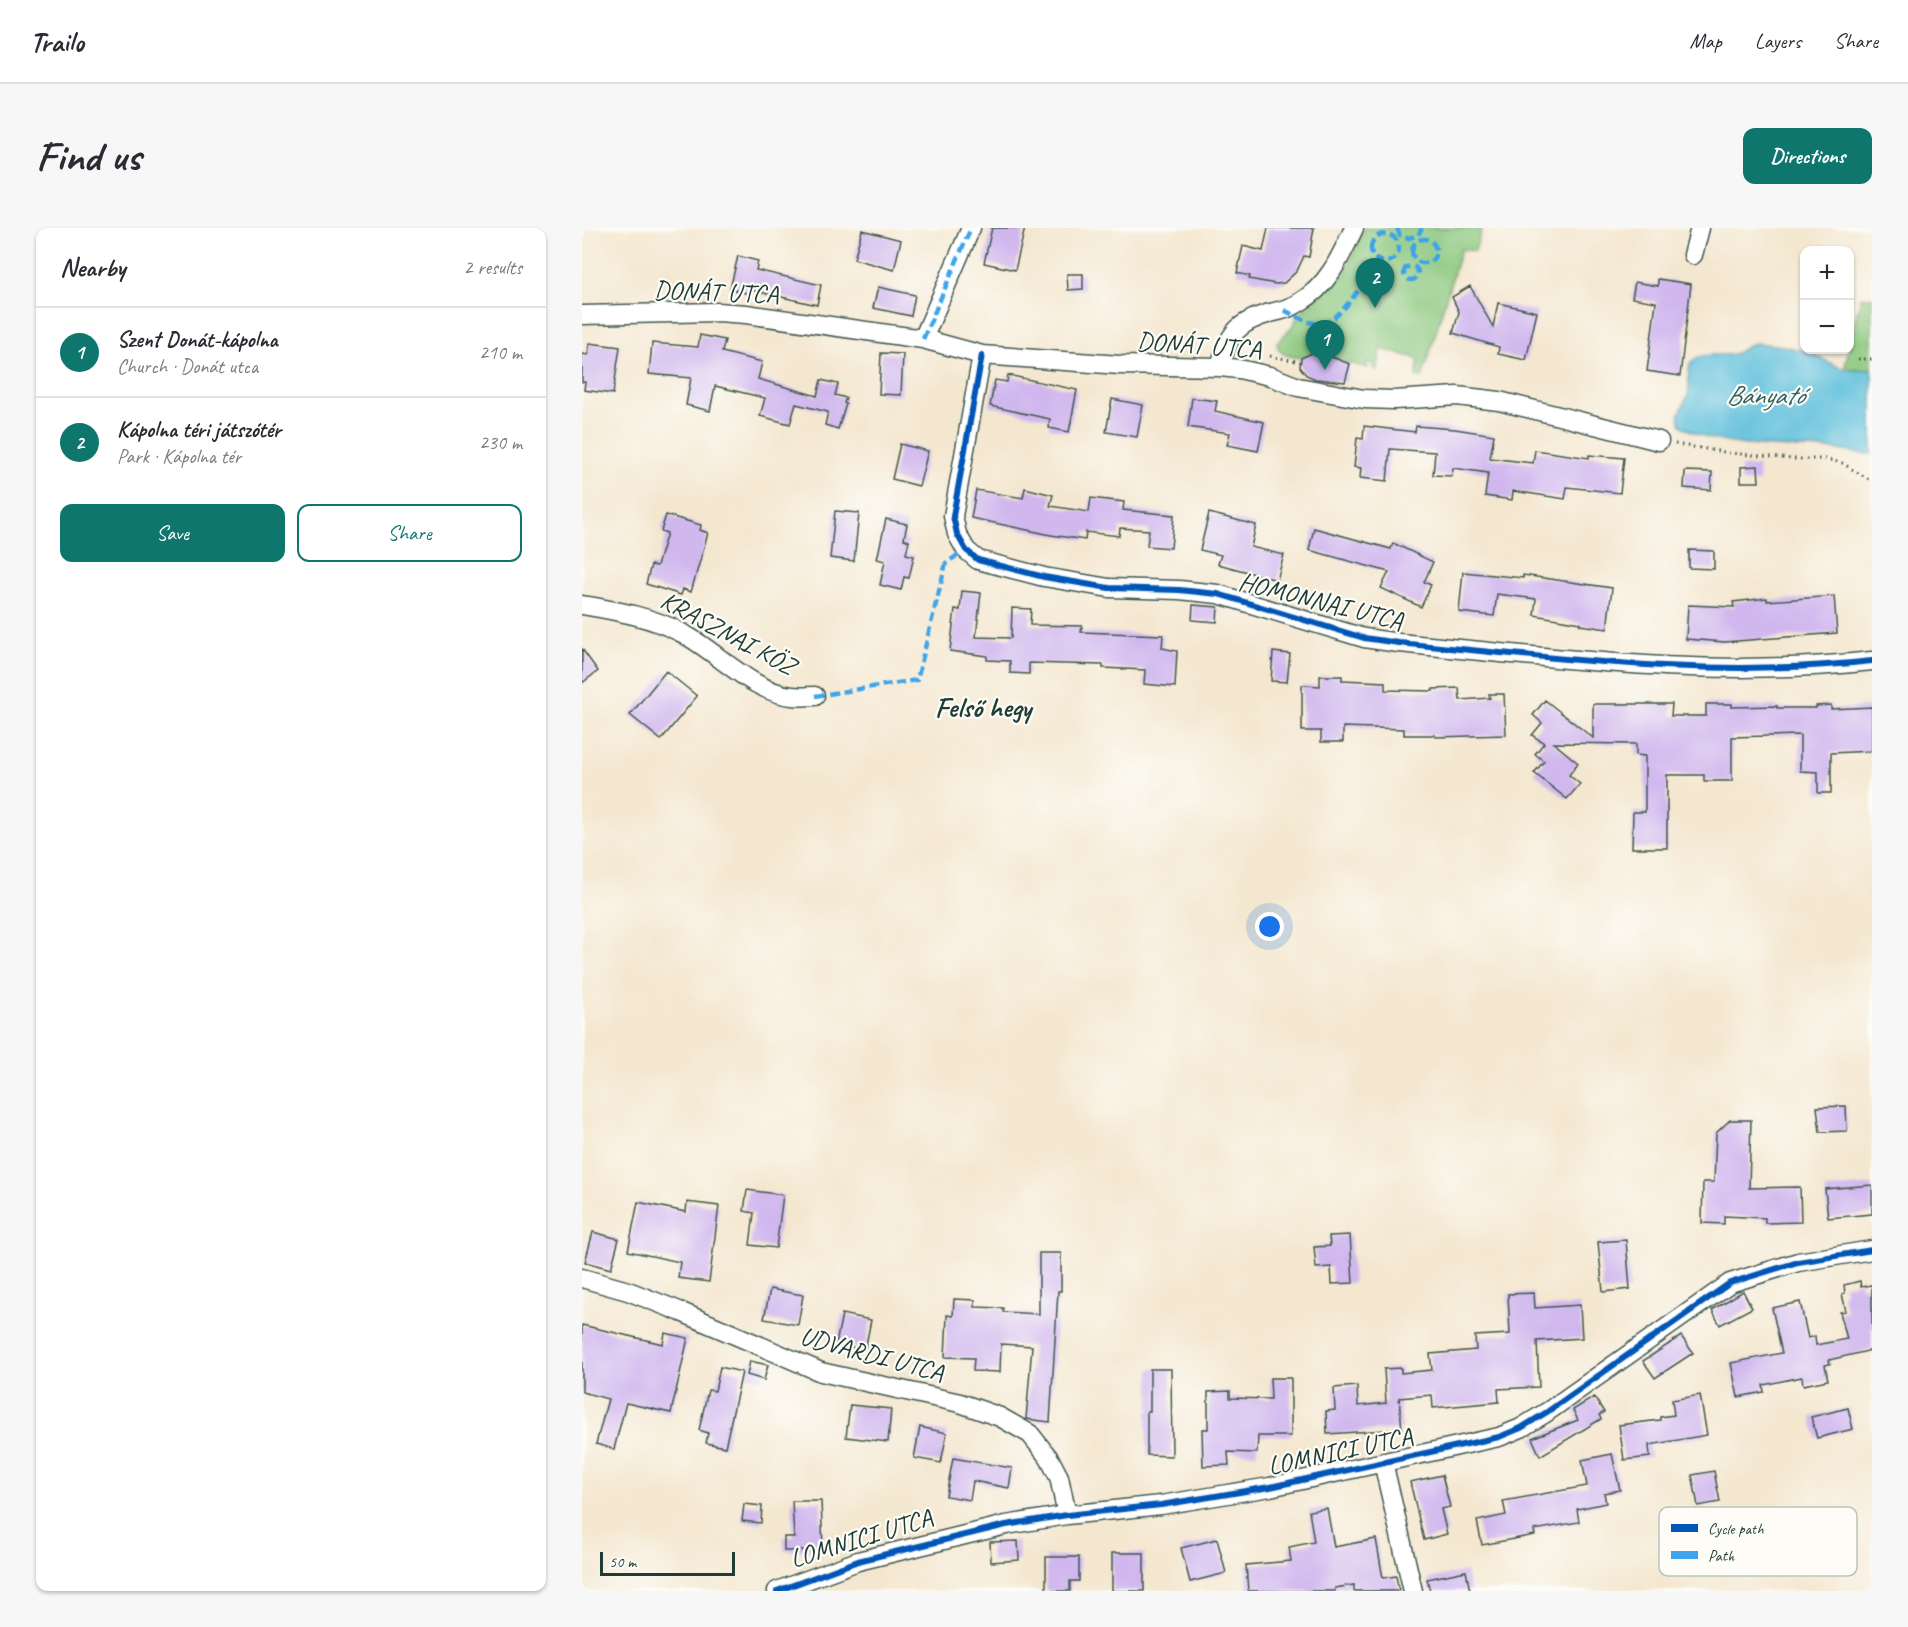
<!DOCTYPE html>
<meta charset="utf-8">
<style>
body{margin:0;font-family:Caveat,sans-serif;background:#f7f7f7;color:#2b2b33}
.controls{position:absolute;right:18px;top:18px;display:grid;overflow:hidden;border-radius:12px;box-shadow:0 2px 4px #0004}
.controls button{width:54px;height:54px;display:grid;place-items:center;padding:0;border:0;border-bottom:2px solid #e1e1e2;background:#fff;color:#2b2b33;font:30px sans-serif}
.scale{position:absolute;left:18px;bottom:15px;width:135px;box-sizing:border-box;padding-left:6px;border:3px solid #1f3d34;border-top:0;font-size:16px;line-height:21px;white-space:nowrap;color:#1f3d34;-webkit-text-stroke:4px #fdfcf7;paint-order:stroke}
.you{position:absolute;left:688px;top:699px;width:21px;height:21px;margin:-15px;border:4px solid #fff;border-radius:50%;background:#1a73e8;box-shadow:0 0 0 9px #1a73e833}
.badge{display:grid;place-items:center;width:39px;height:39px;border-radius:50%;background:#0f766e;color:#fff;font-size:20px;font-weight:700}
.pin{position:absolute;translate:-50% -50px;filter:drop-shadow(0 2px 3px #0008)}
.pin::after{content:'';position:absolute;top:32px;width:21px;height:18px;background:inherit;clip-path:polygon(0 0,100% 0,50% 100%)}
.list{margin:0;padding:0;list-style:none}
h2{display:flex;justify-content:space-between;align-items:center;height:78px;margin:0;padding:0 24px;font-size:26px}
h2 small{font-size:20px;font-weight:400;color:#7c7c81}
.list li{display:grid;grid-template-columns:39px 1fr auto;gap:18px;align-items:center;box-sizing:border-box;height:90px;padding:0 24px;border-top:2px solid #e1e1e2}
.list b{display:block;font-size:22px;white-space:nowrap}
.list p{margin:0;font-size:20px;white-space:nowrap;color:#7c7c81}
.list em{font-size:20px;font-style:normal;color:#7c7c81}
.actions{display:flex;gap:12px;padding:18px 24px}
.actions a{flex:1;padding:14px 0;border:2px solid #0f766e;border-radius:12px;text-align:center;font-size:21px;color:#0f766e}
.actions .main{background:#0f766e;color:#fff}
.map{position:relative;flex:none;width:1290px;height:1363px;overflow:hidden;border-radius:12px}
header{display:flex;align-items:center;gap:36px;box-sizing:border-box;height:84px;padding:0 30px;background:#fff;border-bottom:2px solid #e1e1e2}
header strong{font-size:28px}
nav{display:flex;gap:33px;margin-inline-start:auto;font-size:21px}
.intro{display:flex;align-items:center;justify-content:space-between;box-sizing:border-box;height:144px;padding:0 36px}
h1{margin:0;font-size:42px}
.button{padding:15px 27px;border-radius:12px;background:#0f766e;color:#fff;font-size:21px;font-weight:700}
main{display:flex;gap:36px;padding:0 36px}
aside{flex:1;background:#fff;border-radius:12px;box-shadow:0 2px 4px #0004}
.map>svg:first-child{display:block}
</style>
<header>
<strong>Trailo</strong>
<nav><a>Map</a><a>Layers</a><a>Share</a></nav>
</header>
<div class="intro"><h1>Find us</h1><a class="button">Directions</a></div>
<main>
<aside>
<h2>Nearby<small>2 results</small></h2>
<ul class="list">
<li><span class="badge">1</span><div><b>Szent Donát-kápolna</b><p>Church · Donát utca</p></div><em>210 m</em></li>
<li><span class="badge">2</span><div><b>Kápolna téri játszótér</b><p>Park · Kápolna tér</p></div><em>230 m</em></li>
</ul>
<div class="actions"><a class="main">Save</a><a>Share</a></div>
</aside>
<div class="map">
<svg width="1290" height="1363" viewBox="0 0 1290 1363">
<rect width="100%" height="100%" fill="#fdfcf7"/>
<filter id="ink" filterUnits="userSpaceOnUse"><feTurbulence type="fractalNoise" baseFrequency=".0167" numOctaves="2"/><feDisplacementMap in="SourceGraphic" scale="12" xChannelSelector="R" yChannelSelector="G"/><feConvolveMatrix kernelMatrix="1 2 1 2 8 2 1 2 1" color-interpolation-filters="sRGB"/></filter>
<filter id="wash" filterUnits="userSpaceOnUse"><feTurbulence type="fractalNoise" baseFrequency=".008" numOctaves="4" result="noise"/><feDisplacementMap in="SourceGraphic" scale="24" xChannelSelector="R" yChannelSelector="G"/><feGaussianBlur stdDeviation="1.35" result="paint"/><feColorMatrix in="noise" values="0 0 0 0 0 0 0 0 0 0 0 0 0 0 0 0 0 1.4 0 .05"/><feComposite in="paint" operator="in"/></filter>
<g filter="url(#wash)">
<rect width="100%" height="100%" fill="#f4e7d0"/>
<path fill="#89c67c" stroke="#548258" stroke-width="1.5" d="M 782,0 L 900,0 L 893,23 L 879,21 L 840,150 L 834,149 L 837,131 L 799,121 L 796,142 L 792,141 L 789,134 L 785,135 L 786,140 L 754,132 L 754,130 C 740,125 732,123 719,130 C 708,128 696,128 695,115 L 710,99 L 717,86 L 747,61 L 763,45 Z
M 1279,69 L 1290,69 L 1290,141 L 1262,142 Z"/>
<path fill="#5ebfdc" stroke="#3e7e88" stroke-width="1.5" d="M 1172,115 C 1190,116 1210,118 1227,125 C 1253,136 1260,146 1290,141 L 1290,226 C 1276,226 1262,222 1248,221 C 1206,219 1133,222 1099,197 C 1094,184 1102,179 1106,167 C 1109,157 1103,143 1110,134 C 1118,123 1139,129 1151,126 C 1158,124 1165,118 1172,115 Z"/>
<g id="blocks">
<path fill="#d0b7ee" d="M 410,0 L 443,0 L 433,42 L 402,35 Z
M 686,0 L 732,0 L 727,29 L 722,28 L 715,43 L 702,55 L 694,56 L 683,54 L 667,51 L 668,48 L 655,45 L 661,18 L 681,23 Z
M 280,2 L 319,12 L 312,42 L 272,31 Z
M 156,28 L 176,33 L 174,42 L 239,57 L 235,77 L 169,62 L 168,66 L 148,61 Z
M 485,46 L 501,46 L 501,61 L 486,62 Z
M 1076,51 L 1109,56 L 1098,148 L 1065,143 L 1074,74 L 1050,70 L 1053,54 L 1076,58 Z
M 888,58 L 911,99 L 916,75 L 955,84 L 944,132 L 916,126 L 917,119 L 871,105 L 877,84 L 870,69 Z
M 296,59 L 333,67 L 329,88 L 291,80 Z
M 118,107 L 143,112 L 140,124 L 180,134 L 176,151 L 235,168 L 239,152 L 256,156 L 253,167 L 264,170 L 262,175 L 264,176 L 256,201 L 243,197 L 246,184 L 214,176 L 208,196 L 178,188 L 183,170 L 133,158 L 128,183 L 104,177 L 109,150 L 67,146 L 70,115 L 116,119 Z
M 7,115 L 38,119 L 31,166 L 2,162 L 3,154 L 0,154 L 0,126 L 6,127 Z
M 299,125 L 321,126 L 319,167 L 297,166 Z
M 730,125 L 742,126 L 768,136 L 763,154 L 734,151 L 724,147 L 718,139 L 719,130 Z
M 426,147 L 495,162 L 487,204 L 467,200 L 468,191 L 408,178 L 413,152 L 425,154 Z
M 610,170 L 635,173 L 633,183 L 682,194 L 676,223 L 645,217 L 648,205 L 606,199 Z
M 530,171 L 561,177 L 555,209 L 524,204 Z
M 782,198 L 833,204 L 834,198 L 873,201 L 912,207 L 908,230 L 951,235 L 953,222 L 1007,230 L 1007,227 L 1042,230 L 1038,265 L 985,259 L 983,271 L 931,263 L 930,272 L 903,268 L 906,245 L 871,240 L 870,248 L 851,247 L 853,224 L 808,221 L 805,253 L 778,250 L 779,240 L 772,239 L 775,210 L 781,211 Z
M 318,216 L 346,223 L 337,258 L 310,251 Z
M 1176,238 L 1177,254 L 1159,254 L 1159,239 Z
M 1103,243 L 1130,244 L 1129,262 L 1102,260 Z
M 443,260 L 471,267 L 468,278 L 507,284 L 509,270 L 542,274 L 541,282 L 592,287 L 589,320 L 565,318 L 567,302 L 538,300 L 537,308 L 504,304 L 503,312 L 469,307 L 389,290 L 394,262 L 441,270 Z
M 253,283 L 277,285 L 272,333 L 248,330 Z
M 627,285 L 674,297 L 669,319 L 702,327 L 695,352 L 636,336 L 639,327 L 618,322 Z
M 84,287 L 119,297 L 118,302 L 126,305 L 109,364 L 101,361 L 99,367 L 64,356 L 69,337 L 75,338 L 85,305 L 79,303 Z
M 304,291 L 325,296 L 322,311 L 327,313 L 324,326 L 332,328 L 327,350 L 322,349 L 319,362 L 298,357 L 303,333 L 295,331 Z
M 732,300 L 809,321 L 811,315 L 851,334 L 842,354 L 849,357 L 839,379 L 799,360 L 807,344 L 727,322 Z
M 1107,322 L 1132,323 L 1132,341 L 1107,340 Z
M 881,344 L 941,350 L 941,347 L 1030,360 L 1025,401 L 998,397 L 998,395 L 952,387 L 954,371 L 915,366 L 912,388 L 877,384 Z
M 380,363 L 399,365 L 394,409 L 429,410 L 430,380 L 449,381 L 448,397 L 500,398 L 499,404 L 581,407 L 580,420 L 595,423 L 593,459 L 562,456 L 563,442 L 521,440 L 521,437 L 447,435 L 447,446 L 428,445 L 428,433 L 405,432 L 405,428 L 368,423 L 373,381 L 378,382 Z
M 1252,368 L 1255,405 L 1143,414 L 1104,411 L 1106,377 L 1152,379 L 1151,374 L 1185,370 L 1185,373 Z
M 611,377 L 636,379 L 635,394 L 610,392 Z
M 0,421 L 16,443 L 0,455 Z
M 691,424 L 708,426 L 705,454 L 689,453 Z
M 84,443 L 115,468 L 79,512 L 48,487 Z
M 738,448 L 760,448 L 760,452 L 803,454 L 803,462 L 851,463 L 851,461 L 877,460 L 878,472 L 908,470 L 907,466 L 922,466 L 924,507 L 853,509 L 853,507 L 822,507 L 822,501 L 761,499 L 761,514 L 739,514 L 739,503 L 720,503 L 720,457 L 738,458 Z
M 963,472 L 1011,510 L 1011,476 L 1090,476 L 1089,488 L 1124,488 L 1124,476 L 1150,476 L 1150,479 L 1195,478 L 1195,480 L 1234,480 L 1234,478 L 1249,477 L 1249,481 L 1290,479 L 1290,523 L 1249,525 L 1249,565 L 1236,565 L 1236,544 L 1218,543 L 1218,507 L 1150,509 L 1150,553 L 1122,553 L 1122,547 L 1085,547 L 1085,620 L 1050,620 L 1051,584 L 1063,584 L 1063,528 L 1054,527 L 1054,516 L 972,515 L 996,535 L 987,547 L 998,556 L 985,571 L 952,545 L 962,533 L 953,526 L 962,515 L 950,507 L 960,495 L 951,487 Z
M 1264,878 L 1265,903 L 1238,904 L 1235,879 Z
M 1148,892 L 1169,892 L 1167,960 L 1218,959 L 1219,994 L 1183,995 L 1183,990 L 1142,988 L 1142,996 L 1120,995 L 1121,954 L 1132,954 L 1134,905 Z
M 1290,957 L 1290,986 L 1246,990 L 1243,961 Z
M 165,962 L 201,967 L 194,1020 L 168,1017 L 172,985 L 162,983 Z
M 56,974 L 104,984 L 105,974 L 137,978 L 127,1054 L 96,1050 L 98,1034 L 46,1023 Z
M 11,1004 L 37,1011 L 29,1041 L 3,1034 Z
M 768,1007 L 771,1055 L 750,1056 L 749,1039 L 734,1040 L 732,1019 L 748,1018 L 747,1008 Z
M 1044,1012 L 1048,1061 L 1021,1064 L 1016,1014 Z
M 457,1025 L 479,1025 L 479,1063 L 476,1063 L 468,1194 L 444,1191 L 450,1118 L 419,1116 L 418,1144 L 391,1143 L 392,1130 L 363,1129 L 365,1087 L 371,1088 L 372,1071 L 393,1072 L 393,1079 L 421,1080 L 421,1084 L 457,1086 Z
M 1278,1053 L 1279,1059 L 1290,1057 L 1290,1122 L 1247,1132 L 1248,1136 L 1243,1137 L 1246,1152 L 1221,1157 L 1220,1149 L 1181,1157 L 1182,1164 L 1156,1169 L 1149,1135 L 1200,1125 L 1190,1080 L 1218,1074 L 1226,1110 L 1233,1108 L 1234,1117 L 1265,1111 L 1258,1084 L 1264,1083 L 1260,1066 L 1263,1065 L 1262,1057 Z
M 188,1061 L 221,1067 L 216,1097 L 182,1091 Z
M 1161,1063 L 1170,1080 L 1138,1097 L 1130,1082 Z
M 952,1065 L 953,1080 L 998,1077 L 1000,1110 L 955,1113 L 957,1159 L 916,1161 L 917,1174 L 851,1180 L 850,1167 L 817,1170 L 820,1201 L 745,1206 L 744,1183 L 753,1182 L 752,1160 L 775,1158 L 776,1178 L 804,1175 L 802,1141 L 819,1140 L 819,1145 L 850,1142 L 848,1126 L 894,1122 L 893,1108 L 928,1106 L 926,1066 Z
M 260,1086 L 289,1092 L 283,1122 L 254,1116 Z
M 0,1097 L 81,1116 L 83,1105 L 106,1110 L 89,1185 L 44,1175 L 32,1221 L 14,1216 L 26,1171 L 0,1164 Z
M 1099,1108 L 1111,1125 L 1073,1150 L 1061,1133 Z
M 168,1133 L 186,1137 L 182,1152 L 165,1147 Z
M 138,1139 L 160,1144 L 143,1219 L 124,1215 L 126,1205 L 117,1202 L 126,1162 L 133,1163 Z
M 568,1141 L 589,1141 L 590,1228 L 565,1227 L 565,1183 L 568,1183 Z
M 688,1150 L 709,1150 L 709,1208 L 676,1208 L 675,1225 L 646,1224 L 647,1237 L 621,1238 L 620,1201 L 626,1201 L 626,1164 L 648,1163 L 648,1170 L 689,1171 Z
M 1118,1167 L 1125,1207 L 1067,1217 L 1068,1229 L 1042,1232 L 1037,1197 L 1078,1192 L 1078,1189 L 1092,1187 L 1090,1172 Z
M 1012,1169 L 1022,1184 L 1017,1187 L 1019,1191 L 958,1228 L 950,1210 L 996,1192 L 991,1182 Z
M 268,1177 L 309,1181 L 306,1214 L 264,1209 Z
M 1266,1180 L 1271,1201 L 1235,1210 L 1229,1189 Z
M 338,1199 L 365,1205 L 359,1235 L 332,1230 Z
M 1030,1226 L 1038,1262 L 1022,1265 L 1024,1275 L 995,1281 L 997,1294 L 952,1302 L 953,1307 L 900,1317 L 895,1293 L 924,1287 L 921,1273 L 1005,1258 L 1000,1232 Z
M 371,1230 L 430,1240 L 427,1260 L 391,1253 L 388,1272 L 364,1268 Z
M 1132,1243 L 1138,1274 L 1116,1278 L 1110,1247 Z
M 860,1247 L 868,1279 L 859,1281 L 865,1306 L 842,1312 L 828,1254 Z
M 210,1273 L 239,1273 L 241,1322 L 202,1323 L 202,1309 L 212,1309 Z
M 162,1276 L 180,1278 L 179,1295 L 160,1293 Z
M 745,1280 L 752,1319 L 794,1311 L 801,1350 L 814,1348 L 817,1363 L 772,1363 L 772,1357 L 753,1360 L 753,1363 L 666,1363 L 664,1337 L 709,1333 L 707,1319 L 732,1314 L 727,1283 Z
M 635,1311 L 644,1345 L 608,1354 L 599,1320 Z
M 436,1313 L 437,1332 L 409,1334 L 408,1314 Z
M 530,1325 L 562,1325 L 562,1363 L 530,1363 Z
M 464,1329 L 497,1329 L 497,1353 L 488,1353 L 488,1363 L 464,1363 Z
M 884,1343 L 888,1363 L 848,1363 L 845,1351 Z"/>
</g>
</g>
<g filter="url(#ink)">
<use href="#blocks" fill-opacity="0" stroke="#3f564b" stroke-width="1.5"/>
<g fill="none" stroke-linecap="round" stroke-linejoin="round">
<defs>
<path id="minor" d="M 1111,27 L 1118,0
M 0,87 L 136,84 L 164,86 L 341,111 L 400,127 L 538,137 L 638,139 L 657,141 L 688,148 L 716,159 L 782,171 L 812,172 L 875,168 L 917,173 L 1077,213
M 341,111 L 389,0
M 400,127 L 371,288 L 375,306 L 384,322 L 396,332 L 462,349 L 527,360 L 597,362 L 636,366 L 782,410 L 817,415 C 976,430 1131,451 1290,433
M 638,139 C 646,107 655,94 688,85 C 698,83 709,80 718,74 C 746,58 759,28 772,0
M 0,377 C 34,383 67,388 98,404 C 133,421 169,464 210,468 C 218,469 226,468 233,468
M 0,1050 L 46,1063 L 97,1083 L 239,1144 L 378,1175 L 418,1189 L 448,1206 L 467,1230 L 477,1249 L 485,1287
M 801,1234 L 831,1363
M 195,1363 L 276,1333 L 424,1297 L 485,1287 L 579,1277 L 688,1259 L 917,1209 L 939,1200 L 965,1184 L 1148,1055 L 1216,1034 L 1290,1022"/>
</defs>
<use href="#minor" stroke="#3f564b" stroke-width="21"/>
<path stroke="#3f564b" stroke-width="3" stroke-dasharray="1.5 4.5" stroke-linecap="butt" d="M 688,128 L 719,134
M 1276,131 L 1290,131
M 1093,216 L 1148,225 L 1211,231 L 1243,231 L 1260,235 L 1290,253"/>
<use href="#minor" stroke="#fff" stroke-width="18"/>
<path stroke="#3da4eb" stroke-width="4.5" stroke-dasharray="9 4.5" stroke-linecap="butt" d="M 815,0 L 818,7 L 827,10 L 836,7 L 840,0
M789 20a14 14 0 1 1 28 0a14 14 0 1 1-28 0Z
M830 23a12 12 0 1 1 24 0a12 12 0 1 1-24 0Z
M822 45a7 7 0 1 1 14 0a7 7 0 1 1-14 0Z
M 702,82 C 712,87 725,95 736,96 C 758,97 784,49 796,33
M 341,111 L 389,0
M 233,468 L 335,452 L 364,335 L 384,322"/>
<defs>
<path id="cycleway" d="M 400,127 L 371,288 L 375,306 L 384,322 L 396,332 L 462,349 L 527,360 L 597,362 L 636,366 L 782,410 L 817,415 C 976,430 1131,451 1290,433
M 195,1363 L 276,1333 L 424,1297 L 485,1287 L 579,1277 L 688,1259 L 917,1209 L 939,1200 L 965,1184 L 1148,1055 L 1216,1034 L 1290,1022"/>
</defs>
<use href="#cycleway" stroke="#fdfcf7" stroke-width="10"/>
<use href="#cycleway" stroke="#0057b8" stroke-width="6"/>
</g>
</g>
<g text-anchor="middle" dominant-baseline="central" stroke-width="4.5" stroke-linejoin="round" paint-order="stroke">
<g font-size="26" fill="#1f3d34" stroke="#fdfcf7">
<text transform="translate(134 64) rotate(2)">DONÁT UTCA</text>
<text transform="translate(617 117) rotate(4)">DONÁT UTCA</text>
<text transform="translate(739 373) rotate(14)">HOMONNAI UTCA</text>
<text transform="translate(146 405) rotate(28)">KRASZNAI KÖZ</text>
<text transform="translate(290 1126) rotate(15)">UDVARDI UTCA</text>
<text transform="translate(758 1223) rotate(-12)">LOMNICI UTCA</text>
<text transform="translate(279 1310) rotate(-17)">LOMNICI UTCA</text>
</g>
<g font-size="27" font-style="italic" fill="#2f5e5e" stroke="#fdfcf7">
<text x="1183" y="167">Bányató</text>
</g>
<g font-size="28" font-weight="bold" fill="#1f3d34" stroke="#fdfcf7">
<text x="401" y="479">Felső hegy</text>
</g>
</g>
<rect x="1077" y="1279" width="198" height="69" rx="9" fill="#fdfcf7" stroke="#bac3bc" stroke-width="1.5"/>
<rect x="1089" y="1296" width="27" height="8" fill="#0057b8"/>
<rect x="1089" y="1323" width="27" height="8" fill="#3da4eb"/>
<g font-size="16" fill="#1f3d34">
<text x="1126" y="1306">Cycle path</text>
<text x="1126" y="1333">Path</text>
</g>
</svg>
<div class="controls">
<button>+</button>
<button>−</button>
</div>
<div class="scale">50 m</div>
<div class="you"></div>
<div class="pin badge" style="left:743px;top:142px">1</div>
<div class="pin badge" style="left:793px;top:80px">2</div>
</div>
</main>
